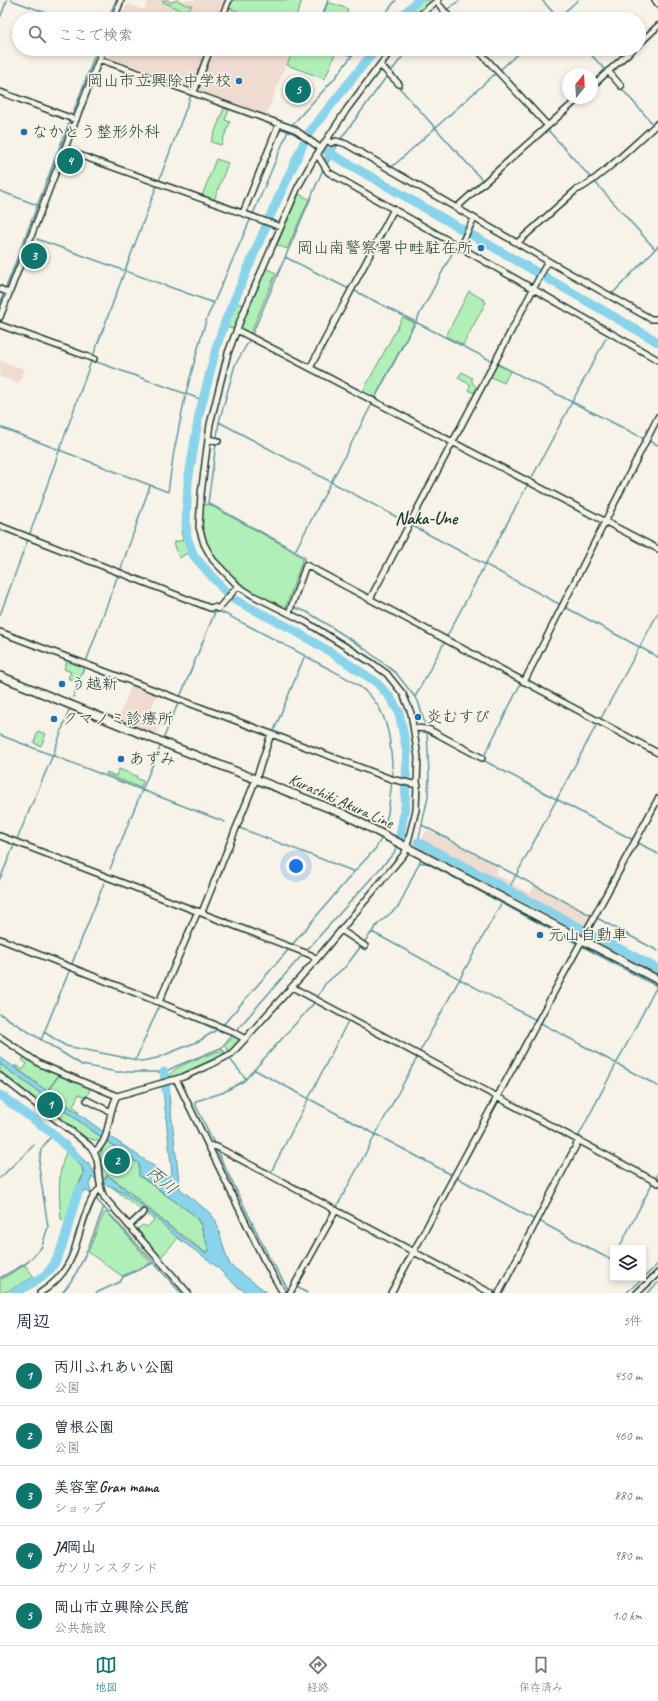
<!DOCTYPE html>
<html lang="ja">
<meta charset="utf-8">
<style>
body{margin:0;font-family:Caveat,"Klee One",sans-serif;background:#f6f6f7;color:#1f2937}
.controls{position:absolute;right:12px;bottom:12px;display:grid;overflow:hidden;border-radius:0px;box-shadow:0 2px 6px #0003}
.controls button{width:36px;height:36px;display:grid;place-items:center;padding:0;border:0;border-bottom:1px solid #e0e1e3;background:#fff;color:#1f2937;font:20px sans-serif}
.compass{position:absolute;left:562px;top:68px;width:36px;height:36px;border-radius:50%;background:#fff;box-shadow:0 2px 6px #0003;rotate:18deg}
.you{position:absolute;left:296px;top:866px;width:14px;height:14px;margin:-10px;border:3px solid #fff;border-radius:50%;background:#1a73e8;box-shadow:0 0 0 6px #1a73e833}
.badge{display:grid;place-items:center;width:26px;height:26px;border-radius:50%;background:#0f766e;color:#fff;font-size:13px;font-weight:700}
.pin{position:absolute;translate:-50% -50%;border:2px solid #fff;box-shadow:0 1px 4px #0006}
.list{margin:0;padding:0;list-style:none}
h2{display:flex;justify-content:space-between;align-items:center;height:52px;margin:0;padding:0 16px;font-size:17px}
h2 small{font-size:13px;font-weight:400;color:#747a83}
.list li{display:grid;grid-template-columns:26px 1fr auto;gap:12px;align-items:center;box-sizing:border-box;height:60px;padding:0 16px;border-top:1px solid #e0e1e3}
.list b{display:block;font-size:15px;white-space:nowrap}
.list p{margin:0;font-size:13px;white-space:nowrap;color:#747a83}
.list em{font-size:13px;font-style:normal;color:#747a83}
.icon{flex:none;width:22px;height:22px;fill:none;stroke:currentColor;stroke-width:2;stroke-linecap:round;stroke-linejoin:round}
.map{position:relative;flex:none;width:658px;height:1293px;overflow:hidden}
.search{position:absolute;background:#fff;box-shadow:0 2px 6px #0003;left:12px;right:12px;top:12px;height:44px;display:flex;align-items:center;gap:10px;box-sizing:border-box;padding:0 14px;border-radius:22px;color:#747a83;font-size:15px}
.sheet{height:352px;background:#fff}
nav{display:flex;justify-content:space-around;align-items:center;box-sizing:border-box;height:56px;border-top:1px solid #e0e1e3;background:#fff;font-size:11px;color:#747a83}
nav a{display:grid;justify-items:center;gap:2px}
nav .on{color:#0f766e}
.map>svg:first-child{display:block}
</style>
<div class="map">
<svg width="658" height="1293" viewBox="0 0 658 1293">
<rect width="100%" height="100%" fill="#f7f3e8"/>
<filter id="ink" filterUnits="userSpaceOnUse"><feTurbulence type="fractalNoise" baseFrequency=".025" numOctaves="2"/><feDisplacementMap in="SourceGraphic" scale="8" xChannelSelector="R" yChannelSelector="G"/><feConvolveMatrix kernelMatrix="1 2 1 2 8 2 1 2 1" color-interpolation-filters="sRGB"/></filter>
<g filter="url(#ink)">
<path fill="#efdbd0" d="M 148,0 L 227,0 L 219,19 L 119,19 L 128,4 L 144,10 Z
M 230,0 L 303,0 L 296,19 L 223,19 Z
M 109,49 L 207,49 L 193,88 L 108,57 L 110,52 Z
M 212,49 L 292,49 L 266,115 L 197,89 Z
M 67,152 L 78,156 L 73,170 L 62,166 Z
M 0,361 L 24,369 L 19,383 L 0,377 Z
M 132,684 L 157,694 L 146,722 L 159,728 L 157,735 L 118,720 Z
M 427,830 L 499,867 L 495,874 L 511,882 L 509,886 L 421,841 Z
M 513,884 L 530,894 L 534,886 L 591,917 L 585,929 L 520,893 L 520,892 L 511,887 Z"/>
<path fill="#b0f0b8" stroke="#689676" d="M 163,0 L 168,0 L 170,3 L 177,0 L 186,5 L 192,5 L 191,7 L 187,10 L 180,10 L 163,2 Z
M 231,0 L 302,0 L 295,19 L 259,19 L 229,8 Z
M 421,0 L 429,0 L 431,3 L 411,19 L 402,19 Z
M 328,2 L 348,9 L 345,19 L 322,19 Z
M 293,49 L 332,49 L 336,51 L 325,79 L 287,65 Z
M 224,108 L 229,110 L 225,120 L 230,122 L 221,145 L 211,142 Z
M 216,159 L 228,163 L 214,200 L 202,196 Z
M 299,194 L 309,199 L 287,249 L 277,245 Z
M 265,268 L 276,273 L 250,334 L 242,330 L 240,327 Z
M 469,291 L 484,300 L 484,301 L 486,302 L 463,345 L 446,336 Z
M 236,303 L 244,305 L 234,329 L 226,326 Z
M 403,317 L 414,323 L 374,399 L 362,393 Z
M 496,364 L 510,371 L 504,383 L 491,377 L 491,374 Z
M 462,372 L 472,378 L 472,382 L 477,388 L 474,393 L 468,390 L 471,385 L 458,378 Z
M 208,504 L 281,544 L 303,558 L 285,609 C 253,593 211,572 203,533 C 201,524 202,515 202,505 Z
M 181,531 L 184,531 L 195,561 L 193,561 L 188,553 L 179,558 L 174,542 L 183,540 Z
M 68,659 L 85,665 L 78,683 L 68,678 L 71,672 L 64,669 Z
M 38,731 L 46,734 L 41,746 L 34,743 Z
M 119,769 L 137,776 L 136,778 L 143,781 L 141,788 L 106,774 L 107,772 L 116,776 Z
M 235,1035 L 242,1039 L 229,1052 L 225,1046 Z
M 219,1051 L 226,1055 L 180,1075 L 168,1077 C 174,1065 206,1056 219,1051 Z
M 24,1057 L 37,1065 L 59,1074 L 47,1091 L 14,1066 L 17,1066 L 23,1070 L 27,1064 L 22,1060 Z
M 0,1064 L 102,1138 L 101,1142 L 87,1138 L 0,1072 Z
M 60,1074 L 91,1087 L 86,1098 L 79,1094 L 73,1106 L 79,1111 L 78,1113 L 48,1091 Z
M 106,1141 L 139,1164 L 139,1176 L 194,1215 L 200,1224 L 209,1250 L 205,1252 L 167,1224 L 123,1186 L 107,1175 L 105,1179 L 102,1177 L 99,1158 Z
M 67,1150 L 82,1167 L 83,1174 L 74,1194 L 66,1222 L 61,1219 C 59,1196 57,1172 67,1150 Z
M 112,1187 C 130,1193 163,1225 178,1238 L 161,1257 L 137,1229 L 143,1225 L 147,1227 L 154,1220 Z
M 104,1213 L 108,1213 L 151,1263 L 122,1276 L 88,1252 Z
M 25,1265 L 34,1277 L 8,1291 L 0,1293 L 0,1280 Z"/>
<path fill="#8ad4eb" stroke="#5f98a2" d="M 334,144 L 338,145 L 326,166 L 324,160 L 327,155 L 325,152 L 326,149 L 329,150 Z
M 0,1057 L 108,1135 L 170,1177 L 172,1173 L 163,1090 L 164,1086 L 168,1086 L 180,1189 L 210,1213 L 216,1221 L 226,1255 L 230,1265 L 268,1293 C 262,1293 253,1293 247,1292 C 235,1287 226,1276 217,1267 C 205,1256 190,1248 178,1238 C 154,1219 133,1193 104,1184 L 104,1182 L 92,1177 L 89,1185 L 91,1193 L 91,1194 L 85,1190 L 76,1200 L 73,1199 L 84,1174 L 82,1167 L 67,1149 L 69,1146 L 87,1163 L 88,1162 C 93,1172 94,1174 105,1179 L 107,1175 C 128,1190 146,1209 167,1225 C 179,1235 192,1244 205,1253 L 209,1251 L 201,1224 L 194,1215 L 139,1175 L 139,1164 L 0,1064 Z"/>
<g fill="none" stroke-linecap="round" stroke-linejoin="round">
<path stroke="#5f98a2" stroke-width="1.5" d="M 11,0 L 63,19
M 542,0 L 559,19
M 442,13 L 447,19
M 560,16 L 578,0
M 0,18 L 7,0
M 108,19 L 116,0
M 321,19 L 328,0
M 381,19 L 396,0
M 434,19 L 460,0
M 333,49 L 352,56
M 586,49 L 606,71
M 501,69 L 523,49
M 390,73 L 408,49
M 396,84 L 483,181
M 621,88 L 653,124
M 516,95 L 544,126
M 215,103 L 298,135
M 52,114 L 64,119
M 72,116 L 97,49
M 656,121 L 658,119
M 291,126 L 334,79 L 357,49
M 547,129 L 592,179
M 341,138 L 457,205
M 340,140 L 387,76
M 392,167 L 496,73
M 595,175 L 653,124
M 159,181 L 191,95
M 594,181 L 655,249
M 0,191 L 37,205
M 460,207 L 518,240
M 253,214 L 288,131
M 544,222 L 576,193
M 465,231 L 469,224
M 37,239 L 214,303
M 545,256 L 561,265
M 285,257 L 349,289
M 539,273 L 545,262
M 601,288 L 653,317
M 353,290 L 572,402
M 612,294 L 658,246
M 0,303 L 70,120
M 94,361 L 203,400
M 367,400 L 417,426
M 374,400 L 455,248
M 572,402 L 645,439
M 219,422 L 408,523
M 0,427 L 168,492 L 174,451 L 186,393 L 201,337 L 207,318 L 251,218
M 649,441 L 658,445
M 500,470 L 539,490
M 530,481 L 606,338
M 411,525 L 561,605
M 29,536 L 93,356 L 157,185
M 56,550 L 117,575
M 295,551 L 372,404
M 120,571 L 150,486
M 174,597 L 215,613
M 218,605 L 226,594
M 289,605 L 305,558 L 292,549 L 208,503 L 219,422 L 235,365 L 250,339 L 324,167
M 293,607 L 307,612 L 317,618 L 361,646 L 396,673 L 418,701 L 426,727
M 565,607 L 658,657
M 218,611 C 227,614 236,620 245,624 C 270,637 295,650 320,664 C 338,674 360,683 373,699 C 391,720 391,752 393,778
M 0,615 L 28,539
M 553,619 L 602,522
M 446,638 L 528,484
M 517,680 L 563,705
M 73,697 L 118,575 L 131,580
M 180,697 L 215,612
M 415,697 L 445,641
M 568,708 L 646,749
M 600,720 L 658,613
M 273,733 L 305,655
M 0,735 L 142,790 L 160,747
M 164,737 L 179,701
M 484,756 L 521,683
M 481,759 L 633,840
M 247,794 L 252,783
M 422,825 L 592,916
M 237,827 L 353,871
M 384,828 L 388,813 L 392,781
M 401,834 L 407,836
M 17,839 L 53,755 L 69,710
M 418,842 L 428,797 L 429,775 L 427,731
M 637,842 L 658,854
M 422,851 L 424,846
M 420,863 L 427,863 L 658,987
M 110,869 L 142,790 L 225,822
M 0,879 L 15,843
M 506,894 L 597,724
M 597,918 L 658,951
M 372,932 L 536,1020
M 291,946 L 354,872 L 376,848 L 381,839
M 306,951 L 394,853 L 396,847
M 71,966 L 106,878
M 293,991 L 381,1037
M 317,998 L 325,984 L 346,966 L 378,924 L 399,906 L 420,861
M 0,1014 L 82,1065 L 117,1072 L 164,1072 L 179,1065 L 221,1048 L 303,954
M 193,1019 L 222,1032
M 539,1022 L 658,1086
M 222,1026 L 289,949
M 44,1032 L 66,1046 L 142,1061 L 157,1058 L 199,1041 L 218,1029
M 41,1040 L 70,969
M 221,1048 L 246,1079
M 236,1052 L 260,1026
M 419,1053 L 502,902
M 135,1061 L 160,1004
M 255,1070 L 452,1175
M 495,1094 L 523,1045
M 577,1139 L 657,986
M 215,1145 L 195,1104 L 196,1101 L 222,1093 L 244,1081 L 314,1003
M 216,1149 L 268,1255 L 289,1291
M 270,1174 L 348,1021
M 456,1177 L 535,1220
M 0,1178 L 34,1145
M 655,1179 L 658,1173
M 96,1199 L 181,1293
M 336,1208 L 418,1056
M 539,1221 L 613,1261
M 619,1248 L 653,1182
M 0,1278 L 28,1262 L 40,1249 L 42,1246 L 48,1227 L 39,1167 L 41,1149 L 53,1134
M 643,1278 L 658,1264
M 295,1286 L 307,1293
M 62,1293 C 83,1269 92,1236 104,1207
M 96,1293 L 120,1282 L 123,1277 L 153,1263
M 388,1293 L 406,1260
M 626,1293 L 643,1278
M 647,1293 L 658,1283"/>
<path stroke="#8ad4eb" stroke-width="9" d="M 399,19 L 418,0
M 376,49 L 308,134 L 271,214 L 225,322 L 217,345 L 199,415 L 188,482 L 186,523 L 187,537 L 194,556 L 231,598 L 290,628 L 332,653 L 376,682 L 389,696 L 399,712 L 407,752 L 405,807 L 400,836
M 326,151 L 658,342
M 418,842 L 658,969
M 164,1072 L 166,1091
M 0,1095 L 51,1132 L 76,1156
M 14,1293 C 24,1287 37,1282 46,1274 C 65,1257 69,1212 80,1188"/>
<defs>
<path id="minor" d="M 655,0 L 658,4
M 436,1 L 451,19
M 114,19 L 121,0
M 221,19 L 229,0
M 415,19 L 438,0
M 639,44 L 658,26
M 477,49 L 548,126
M 99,59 L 294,129 L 320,148
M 380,65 L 399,84
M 608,71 L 621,86
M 592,86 L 633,49
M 0,92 L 76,120
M 194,92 L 210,49
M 327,140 L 331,143 L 336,141 L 346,144 L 548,261 L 651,319 L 658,319
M 65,150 L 281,227
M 317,154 L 328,172 L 658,360
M 456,208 L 579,98
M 243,213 L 279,124
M 517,243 L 576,190 C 592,186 643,137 658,123
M 460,247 L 474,218
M 0,289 L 9,293
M 0,317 L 103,49
M 0,325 L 94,359
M 237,330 L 658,549
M 310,368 L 394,209
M 208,439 L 218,441
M 0,526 L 210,608 L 214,607 L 218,609 L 238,586
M 370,599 L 548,261
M 289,613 L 306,565 L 658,753
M 0,632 L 391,779 L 418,785
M 524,682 L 658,417
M 414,728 L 428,729 L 482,758
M 0,836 L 311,955 L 316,960
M 202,912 L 256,779 L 271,734
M 341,930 L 365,946
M 0,939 L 231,1031 L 245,1039
M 292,987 L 658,1183
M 159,1002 L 198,911
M 0,1037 L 40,1064 L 117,1096 L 183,1077 L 216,1062 L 231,1054 L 245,1039 L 316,960 L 405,853 L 416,810 L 418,757 L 411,713 L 403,694 L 387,674 L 372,663 L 306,622 L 252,595 L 238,586 L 213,560 L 204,544 L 199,527 L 201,494 L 210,424 L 228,353 L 242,316 L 298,187 L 312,162 L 347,109 L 392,49
M 0,1076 L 90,1146 C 103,1161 95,1180 104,1197 L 188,1293
M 176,1079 L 263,1258 L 283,1293
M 87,1100 L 111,1112
M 208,1145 L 217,1147 L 491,1293
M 95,1151 C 111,1140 107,1112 117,1096
M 129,1226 L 144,1212
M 40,1293 C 56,1283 68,1269 74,1251 C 79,1237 88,1196 100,1189
M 290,1293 L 336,1210
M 391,1293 L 580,944 L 587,937 L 588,928 L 658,799
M 499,1293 L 579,1140
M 637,1293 L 658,1273"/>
<path id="major" d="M 0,676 L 164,743 L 344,814 L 658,980"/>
</defs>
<use href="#minor" stroke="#1f3d34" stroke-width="8"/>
<use href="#major" stroke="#1f3d34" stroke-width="10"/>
<use href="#minor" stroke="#f7f3e8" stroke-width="5"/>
<use href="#major" stroke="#f7f3e8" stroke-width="7"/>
</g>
</g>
<g fill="#1f6fb2" stroke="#f7f3e8" stroke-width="1.5">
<circle cx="239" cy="81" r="4"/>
<circle cx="24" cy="132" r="4"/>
<circle cx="481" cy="248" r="4"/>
<circle cx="62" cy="684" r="4"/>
<circle cx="418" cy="717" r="4"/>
<circle cx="54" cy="719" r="4"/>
<circle cx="121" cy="759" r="4"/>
<circle cx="540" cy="935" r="4"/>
</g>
<g text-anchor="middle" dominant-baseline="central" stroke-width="3.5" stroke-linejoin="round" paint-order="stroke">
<g font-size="16" fill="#1f3d34" stroke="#f7f3e8" text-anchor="start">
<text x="231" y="81" text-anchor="end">岡山市立興除中学校</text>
<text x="32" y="132">なかとう整形外科</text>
<text x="473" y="248" text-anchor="end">岡山南警察署中畦駐在所</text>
<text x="70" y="684">う越新</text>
<text x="426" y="717">炎むすび</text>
<text x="62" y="719">クマノミ診療所</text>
<text x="129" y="759">あずみ</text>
<text x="548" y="935">元山自動車</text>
</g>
<g font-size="16" fill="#1f3d34" stroke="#f7f3e8">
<text transform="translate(341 801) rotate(24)">Kurashiki Akura Line</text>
</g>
<g font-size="17" font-style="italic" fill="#345b59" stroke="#f7f3e8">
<text transform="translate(162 1180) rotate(41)">丙川</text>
</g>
<g font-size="18" font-weight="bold" fill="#1f3d34" stroke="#f7f3e8">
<text x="426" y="518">Naka-Une</text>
</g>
</g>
</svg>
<div class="controls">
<button><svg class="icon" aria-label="layers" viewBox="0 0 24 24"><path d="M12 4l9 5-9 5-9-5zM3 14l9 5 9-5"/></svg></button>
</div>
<svg class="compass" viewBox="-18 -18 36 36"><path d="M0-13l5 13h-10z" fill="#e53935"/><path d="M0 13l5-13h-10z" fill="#747a83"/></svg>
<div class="you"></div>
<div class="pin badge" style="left:50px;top:1105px">1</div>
<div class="pin badge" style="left:117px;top:1161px">2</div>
<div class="pin badge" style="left:34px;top:256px">3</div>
<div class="pin badge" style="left:70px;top:161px">4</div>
<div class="pin badge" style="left:298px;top:90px">5</div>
<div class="search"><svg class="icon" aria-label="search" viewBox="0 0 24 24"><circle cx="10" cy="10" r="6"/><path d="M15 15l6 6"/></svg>ここで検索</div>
</div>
<section class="sheet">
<h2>周辺<small>5件</small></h2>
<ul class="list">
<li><span class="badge">1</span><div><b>丙川ふれあい公園</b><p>公園</p></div><em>450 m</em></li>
<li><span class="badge">2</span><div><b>曽根公園</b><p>公園</p></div><em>460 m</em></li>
<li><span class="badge">3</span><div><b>美容室Gran mama</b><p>ショップ</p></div><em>880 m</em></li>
<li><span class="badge">4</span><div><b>JA岡山</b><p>ガソリンスタンド</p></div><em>980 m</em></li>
<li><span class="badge">5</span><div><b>岡山市立興除公民館</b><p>公共施設</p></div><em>1.0 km</em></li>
</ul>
</section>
<nav>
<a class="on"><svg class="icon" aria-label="map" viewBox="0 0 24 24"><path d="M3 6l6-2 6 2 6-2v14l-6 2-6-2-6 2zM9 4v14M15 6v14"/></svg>地図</a>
<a><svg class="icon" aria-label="directions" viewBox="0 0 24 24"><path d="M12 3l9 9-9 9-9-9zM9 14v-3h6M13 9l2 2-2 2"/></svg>経路</a>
<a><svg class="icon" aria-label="saved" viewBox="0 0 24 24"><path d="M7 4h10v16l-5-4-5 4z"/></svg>保存済み</a>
</nav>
